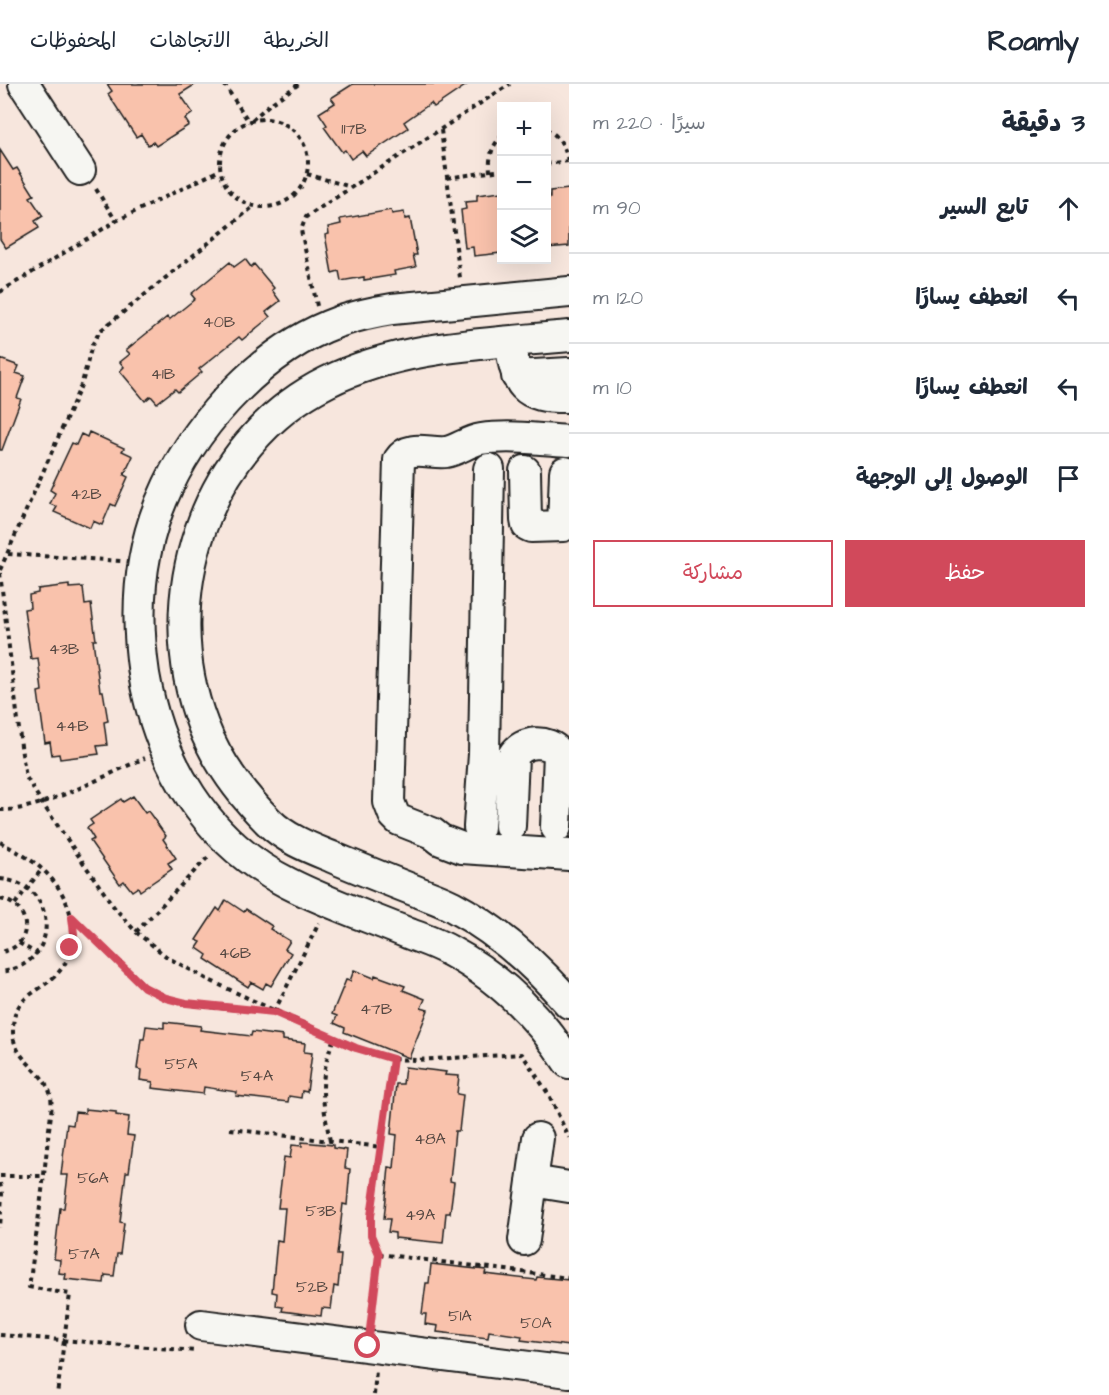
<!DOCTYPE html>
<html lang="ar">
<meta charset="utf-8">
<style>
body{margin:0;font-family:"Architects Daughter","Playpen Sans Arabic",sans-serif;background:#f6f6f7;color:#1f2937;direction:rtl}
.controls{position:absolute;right:18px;top:18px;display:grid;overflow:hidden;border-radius:0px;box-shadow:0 6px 24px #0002}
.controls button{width:54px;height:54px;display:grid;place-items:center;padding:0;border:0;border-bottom:2px solid #e0e1e3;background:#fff;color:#1f2937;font:30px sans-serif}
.stop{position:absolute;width:18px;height:18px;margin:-14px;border:4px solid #d1495b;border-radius:50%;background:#fff}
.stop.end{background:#d1495b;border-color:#fff;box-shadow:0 2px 6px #0008}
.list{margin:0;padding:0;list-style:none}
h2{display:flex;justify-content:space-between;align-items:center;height:78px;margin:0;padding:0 24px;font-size:26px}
h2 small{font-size:20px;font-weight:400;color:#747a83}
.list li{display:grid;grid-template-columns:39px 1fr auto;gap:18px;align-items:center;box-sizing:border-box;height:90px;padding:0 24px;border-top:2px solid #e0e1e3}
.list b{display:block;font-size:22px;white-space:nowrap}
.list em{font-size:20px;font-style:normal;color:#747a83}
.actions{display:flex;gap:12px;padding:18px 24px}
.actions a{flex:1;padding:14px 0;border:2px solid #d1495b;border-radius:0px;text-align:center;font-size:21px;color:#d1495b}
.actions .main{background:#d1495b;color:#fff}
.icon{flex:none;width:33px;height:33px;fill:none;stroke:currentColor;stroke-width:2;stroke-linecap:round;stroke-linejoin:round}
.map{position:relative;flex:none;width:569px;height:1311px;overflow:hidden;direction:ltr}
header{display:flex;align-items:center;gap:36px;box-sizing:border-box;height:84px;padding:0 30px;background:#fff;border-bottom:2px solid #e0e1e3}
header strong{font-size:28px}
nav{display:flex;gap:33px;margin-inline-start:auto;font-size:21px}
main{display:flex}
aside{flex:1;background:#fff}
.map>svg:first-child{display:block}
</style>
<header>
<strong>Roamly</strong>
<nav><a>الخريطة</a><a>الاتجاهات</a><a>المحفوظات</a></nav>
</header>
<main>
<aside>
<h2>3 دقيقة<small>سيرًا · 220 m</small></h2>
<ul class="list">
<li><svg class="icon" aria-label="ahead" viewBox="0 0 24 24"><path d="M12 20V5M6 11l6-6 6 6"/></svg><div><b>تابع السير</b></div><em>90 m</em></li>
<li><svg class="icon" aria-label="left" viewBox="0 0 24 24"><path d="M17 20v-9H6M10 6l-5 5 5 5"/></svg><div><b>انعطف يسارًا</b></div><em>120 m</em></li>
<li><svg class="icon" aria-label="left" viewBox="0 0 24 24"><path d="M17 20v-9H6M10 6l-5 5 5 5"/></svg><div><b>انعطف يسارًا</b></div><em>10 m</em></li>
<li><svg class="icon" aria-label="arrive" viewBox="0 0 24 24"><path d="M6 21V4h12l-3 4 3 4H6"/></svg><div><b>الوصول إلى الوجهة</b></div></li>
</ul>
<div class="actions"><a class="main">حفظ</a><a>مشاركة</a></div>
</aside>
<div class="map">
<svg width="569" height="1311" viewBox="0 0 569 1311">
<rect width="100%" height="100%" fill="#f7e6dd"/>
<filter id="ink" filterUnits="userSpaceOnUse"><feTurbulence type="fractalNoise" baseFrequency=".0167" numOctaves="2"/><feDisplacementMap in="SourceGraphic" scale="12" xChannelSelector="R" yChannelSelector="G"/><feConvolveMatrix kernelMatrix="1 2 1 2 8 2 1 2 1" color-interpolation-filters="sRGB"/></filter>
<g filter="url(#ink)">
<path fill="#f9c2ac" stroke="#1c1c1c" stroke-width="1.5" d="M 107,0 L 196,0 L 180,10 L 193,29 L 185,35 L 189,41 L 156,62 L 153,58 L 148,61 L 141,50 L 136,53 L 108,10 L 112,7 Z
M 353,0 L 468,0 L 434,23 L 431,19 L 404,38 L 408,44 L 366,72 L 362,67 L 351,75 L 345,66 L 342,68 L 324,43 L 327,41 L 319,29 L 335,19 L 331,14 Z
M 0,66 L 13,86 L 17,84 L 34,111 L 30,113 L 43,132 L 35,137 L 39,144 L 6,164 L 0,155 Z
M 569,105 L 569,162 L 546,164 L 546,114 L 550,114 L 550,107 Z
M 501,108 L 501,169 L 474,172 L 473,163 L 465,164 L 461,126 L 466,125 L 465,118 L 477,117 L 477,111 Z
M 391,126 L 392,130 L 404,128 L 405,135 L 410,134 L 417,171 L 413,171 L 416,183 L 394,187 L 395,191 L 364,196 L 364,193 L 341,197 L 339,187 L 332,189 L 325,151 L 329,150 L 328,143 L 341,140 L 340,135 Z
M 245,175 L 251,183 L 254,180 L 274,204 L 272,206 L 280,217 L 266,228 L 270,233 L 242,256 L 239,253 L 199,285 L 202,288 L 178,308 L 175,305 L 157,319 L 151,312 L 145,317 L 120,287 L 124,283 L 120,278 L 130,270 L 126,266 L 167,233 L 169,236 L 195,215 L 191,210 L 230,178 L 234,183 Z
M 0,275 L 19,282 L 16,289 L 25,292 L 17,314 L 21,315 L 2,366 L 0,366 Z
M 89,348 L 124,364 L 122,367 L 133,372 L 124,391 L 128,393 L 115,422 L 111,420 L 102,441 L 93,437 L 90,444 L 54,428 L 57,423 L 50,420 L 55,409 L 50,406 L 72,359 L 76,361 L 81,350 L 87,353 Z
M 69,501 L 69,504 L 83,503 L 85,521 L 91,520 L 96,556 L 93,556 L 100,607 L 103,607 L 108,637 L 104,638 L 107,661 L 97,662 L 99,670 L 60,675 L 59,670 L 52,671 L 50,658 L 45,659 L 38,608 L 42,607 L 38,574 L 31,575 L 24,525 L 30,524 L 29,511 L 38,509 L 38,505 Z
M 133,712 L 145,729 L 148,727 L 166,752 L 163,755 L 176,774 L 168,779 L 172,785 L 140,807 L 138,803 L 132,807 L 124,797 L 120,800 L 90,757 L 94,755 L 87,744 L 93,740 L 90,736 L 121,715 L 123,718 Z
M 226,816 L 244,828 L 246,825 L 272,842 L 270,845 L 290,857 L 285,865 L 291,869 L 271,902 L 266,899 L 263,905 L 251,898 L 248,903 L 205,875 L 207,871 L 197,864 L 201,858 L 196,856 L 217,824 L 220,827 Z
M 354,886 L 374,894 L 375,891 L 405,902 L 403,906 L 425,915 L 421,924 L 428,926 L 409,974 L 344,948 L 345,944 L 334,939 L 337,932 L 332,930 L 346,896 L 350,897 Z
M 164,938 L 201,942 L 200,946 L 251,952 L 252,948 L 283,952 L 283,956 L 305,959 L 304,968 L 312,969 L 307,1008 L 302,1007 L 301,1014 L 289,1012 L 288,1018 L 236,1012 L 237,1008 L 204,1003 L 203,1010 L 152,1004 L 153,998 L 140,996 L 141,986 L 137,985 L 141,955 L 144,955 L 146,942 L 164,944 Z
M 405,983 L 446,988 L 445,991 L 459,992 L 457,1010 L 463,1011 L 459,1047 L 455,1047 L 450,1097 L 454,1098 L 450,1129 L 446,1129 L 443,1159 L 395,1154 L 395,1149 L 388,1148 L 390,1135 L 384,1135 L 389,1083 L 394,1084 L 397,1051 L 391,1050 L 396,1000 L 403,1000 Z
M 85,1025 L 116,1028 L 116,1031 L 129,1033 L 127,1051 L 134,1052 L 129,1088 L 126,1088 L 120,1138 L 124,1139 L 120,1170 L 117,1170 L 114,1192 L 105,1191 L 104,1199 L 65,1195 L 66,1190 L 59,1189 L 60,1176 L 54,1175 L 60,1124 L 64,1124 L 68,1091 L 61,1091 L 67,1040 L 73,1041 L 75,1028 L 85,1029 Z
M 302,1058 L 333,1061 L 333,1064 L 347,1066 L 345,1084 L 350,1085 L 347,1121 L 343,1120 L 337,1171 L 341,1171 L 338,1203 L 334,1202 L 331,1225 L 322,1224 L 321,1232 L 282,1227 L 283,1223 L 276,1222 L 277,1209 L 272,1208 L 277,1156 L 282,1157 L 285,1124 L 278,1124 L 284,1073 L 290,1074 L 292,1061 L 302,1062 Z
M 431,1180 L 486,1186 L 485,1190 L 536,1196 L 537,1193 L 569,1196 L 569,1262 L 521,1256 L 522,1252 L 489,1247 L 488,1254 L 437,1248 L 438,1242 L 425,1240 L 426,1230 L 422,1230 L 426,1199 L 429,1199 Z"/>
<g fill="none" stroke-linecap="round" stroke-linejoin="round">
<defs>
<path id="minor" d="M 24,0 L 80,86
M 569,208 L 392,225 C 373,228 356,232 338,238 C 266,264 200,334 168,402 C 139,462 134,524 144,590 C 159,678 206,758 288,799 C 327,819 369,833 410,850 C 423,855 438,860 450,867 C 499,893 539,933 569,979
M 569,252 C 487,260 402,261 327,298 C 204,359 154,516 203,641 C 217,678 241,710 269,738 C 286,755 310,764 332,773 C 360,785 388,796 416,807 C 428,812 441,816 452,822 C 497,846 536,881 569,919
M 510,258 C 517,301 521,314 569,313
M 517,292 L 569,289
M 569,357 C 540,355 509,351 481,355 C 468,357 458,366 446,368 C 430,370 409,360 399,376 L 389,718 L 394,731 L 399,736 L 432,749 L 441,756 L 462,764 L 569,771
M 525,387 L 526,436 L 527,441 L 531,443 L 563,442 L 565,388
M 510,742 L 513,672 C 523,656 548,655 559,669 L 556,743
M 479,743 L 484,670 L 489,385
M 532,1097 L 569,1103
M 524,1156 L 538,1054
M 201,1241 L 569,1288"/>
</defs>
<use href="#minor" stroke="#1c1c1c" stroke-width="34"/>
<path stroke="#1c1c1c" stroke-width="4" stroke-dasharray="4.5 4.5" stroke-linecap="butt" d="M 224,0 L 249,38
M220 79a44 44 0 1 1 88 0a44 44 0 1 1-88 0Z
M 252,36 L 270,20 L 299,0
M 546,45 C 560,52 565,63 568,77
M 441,46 L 460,194
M 546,80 L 568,77
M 490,88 C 489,74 491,62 502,52
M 307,90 L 351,103
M 447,94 L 502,86
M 96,105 L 116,137
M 0,208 L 116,137 L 220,86
M 317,222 L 301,146 L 306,133 L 510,0
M 8,470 L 121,477
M 0,486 L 82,299 L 92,261 L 100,247 L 253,123
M 0,489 L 22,670 L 26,693 L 42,719 L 114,823 L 136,848 L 210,771
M 0,726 C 40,728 107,690 145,674
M 0,758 C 14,766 30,774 42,785 C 73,812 87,862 54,893 C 34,912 12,913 13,948 C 13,976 43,985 50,1009 C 54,1022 49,1040 48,1054 C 43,1104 36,1153 29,1203 L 70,1210 L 57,1311
M 0,795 C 61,800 61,882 0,888
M 0,815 C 33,821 34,864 0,868
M 15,820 L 42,785
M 72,833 L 145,903 C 182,926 232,923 274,928 L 319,839
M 136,848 L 167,873 L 209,896 L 355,964 L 393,975 L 371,1133 L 371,1151 L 379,1170 L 371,1238
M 19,859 L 37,870
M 393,975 L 416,976 L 522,970 L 549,1011 L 569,1054
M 230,1045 L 381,1063
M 330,1057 C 322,1016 318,995 334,954
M 0,1092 L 44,1092
M 0,1099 L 2,1110 L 0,1144
M 379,1170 L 569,1194
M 0,1251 L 196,1267
M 374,1311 L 376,1286"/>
<use href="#minor" stroke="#f6f6f2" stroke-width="30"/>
</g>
</g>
<g fill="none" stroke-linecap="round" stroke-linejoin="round" filter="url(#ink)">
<path stroke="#d1495b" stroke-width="8" d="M 70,864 L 74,850 L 72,833 L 144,903 L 166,914 L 186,919 L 274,928 L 356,964 L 393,975 L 371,1132 L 371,1151 L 379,1170 L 368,1262"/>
</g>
<g text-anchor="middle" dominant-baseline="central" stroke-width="4.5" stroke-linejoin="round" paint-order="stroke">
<g font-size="16" fill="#534640">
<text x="354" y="45">117B</text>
<text x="219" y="238">40B</text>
<text x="163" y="290">41B</text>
<text x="86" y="410">42B</text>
<text x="64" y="565">43B</text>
<text x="72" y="642">44B</text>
<text x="235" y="869">46B</text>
<text x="376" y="925">47B</text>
<text x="181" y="980">55A</text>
<text x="257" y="992">54A</text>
<text x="430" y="1055">48A</text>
<text x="93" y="1094">56A</text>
<text x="321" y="1127">53B</text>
<text x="420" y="1131">49A</text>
<text x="84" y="1170">57A</text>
<text x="312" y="1203">52B</text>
<text x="460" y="1232">51A</text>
<text x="536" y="1239">50A</text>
</g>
</g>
</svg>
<div class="controls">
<button>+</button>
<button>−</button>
<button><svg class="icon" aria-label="layers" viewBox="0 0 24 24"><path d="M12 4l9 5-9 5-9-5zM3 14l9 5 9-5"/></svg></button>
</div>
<div class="stop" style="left:368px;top:1262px"></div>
<div class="stop end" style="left:70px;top:864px"></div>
</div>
</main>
